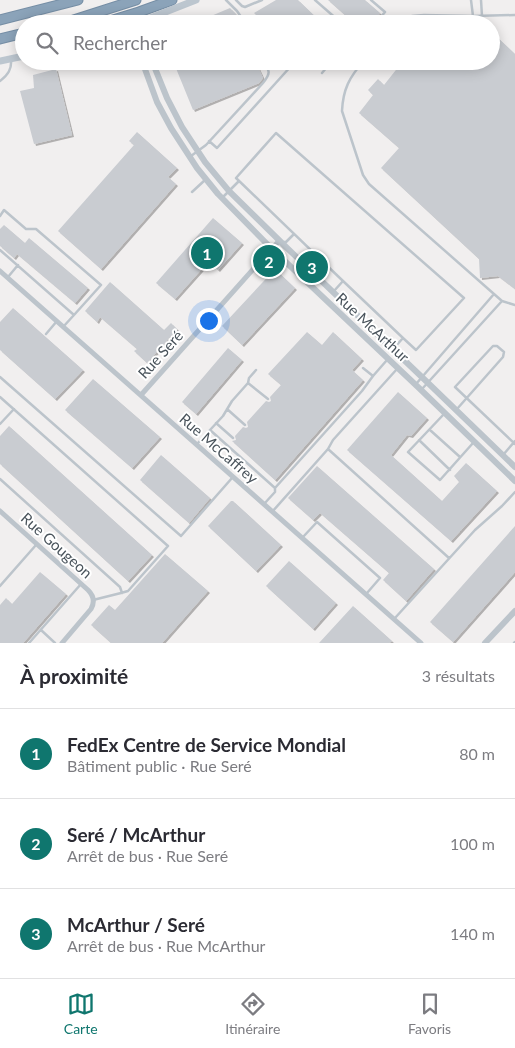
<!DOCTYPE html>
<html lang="fr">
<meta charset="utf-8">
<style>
body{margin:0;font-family:Lato,sans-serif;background:#f2f2f3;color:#2b2b33}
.you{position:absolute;left:208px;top:320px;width:18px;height:18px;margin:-12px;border:4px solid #fff;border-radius:50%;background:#1a73e8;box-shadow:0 0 0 8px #1a73e833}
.badge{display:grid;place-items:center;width:32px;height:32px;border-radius:50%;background:#0f766e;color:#fff;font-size:16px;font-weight:700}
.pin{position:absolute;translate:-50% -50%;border:2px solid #fff;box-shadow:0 1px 5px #0006}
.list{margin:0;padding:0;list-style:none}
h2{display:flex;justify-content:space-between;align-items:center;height:65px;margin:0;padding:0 20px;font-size:21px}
h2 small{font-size:16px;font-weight:400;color:#7c7c81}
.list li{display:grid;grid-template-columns:32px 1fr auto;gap:15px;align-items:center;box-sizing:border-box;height:90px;padding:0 20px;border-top:1px solid #e1e1e2}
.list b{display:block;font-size:19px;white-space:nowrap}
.list p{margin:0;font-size:16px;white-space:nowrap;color:#7c7c81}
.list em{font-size:16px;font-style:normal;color:#7c7c81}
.icon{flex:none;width:28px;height:28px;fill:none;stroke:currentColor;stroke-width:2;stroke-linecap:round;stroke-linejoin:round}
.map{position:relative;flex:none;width:515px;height:643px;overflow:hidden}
.search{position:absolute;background:#fff;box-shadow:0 2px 12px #0003;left:15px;right:15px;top:15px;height:55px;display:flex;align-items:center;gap:12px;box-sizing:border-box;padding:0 18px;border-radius:28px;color:#7c7c81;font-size:19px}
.sheet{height:335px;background:#fff}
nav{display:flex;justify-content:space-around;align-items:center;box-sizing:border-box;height:70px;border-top:1px solid #e1e1e2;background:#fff;font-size:14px;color:#7c7c81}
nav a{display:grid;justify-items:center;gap:2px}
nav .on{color:#0f766e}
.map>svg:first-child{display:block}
</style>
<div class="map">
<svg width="515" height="643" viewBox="0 0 515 643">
<defs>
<filter id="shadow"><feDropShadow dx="2" dy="2" stdDeviation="0" flood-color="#0004"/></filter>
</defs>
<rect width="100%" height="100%" fill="#f1efef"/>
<path fill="#c9ccd1" filter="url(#shadow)" d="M 276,0 L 298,0 L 323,24 L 265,24 L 254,13 Z
M 328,0 L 365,0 L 380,13 L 372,24 L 355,24 Z
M 230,8 L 236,14 L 239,24 L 192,24 Z
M 496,36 L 515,54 L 515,289 L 498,276 L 480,278 L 479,259 L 381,168 L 399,148 L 359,113 L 373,95 L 368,90 L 378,79 L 384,85 L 403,61 L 458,61 L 467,69 L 474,61 L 491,61 L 491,41 Z
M 173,61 L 255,61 L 263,78 L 259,83 L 193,110 Z
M 56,69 L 72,135 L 34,144 L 20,91 L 34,88 L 33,75 Z
M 137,132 L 177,168 L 168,177 L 176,184 L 101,269 L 58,231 L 134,145 L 129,141 Z
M 213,218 L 242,243 L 218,270 L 209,261 L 175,299 L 156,283 Z
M 4,225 L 25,243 L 29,238 L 88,288 L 75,303 L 17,254 L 14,258 L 0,246 L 0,229 Z
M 275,269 L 295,288 L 242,345 L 222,326 Z
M 110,282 L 164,330 L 171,323 L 177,329 L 147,363 L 134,351 L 137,349 L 100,317 L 97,322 L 85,311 Z
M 13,308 L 83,370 L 55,399 L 0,350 L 0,322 Z
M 307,332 L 322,345 L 333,332 L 362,359 L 352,370 L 363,380 L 275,480 L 232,441 L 236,440 L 235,436 L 243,427 L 246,428 L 248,427 L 247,422 L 266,401 L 269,402 L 271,401 L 270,397 L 281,385 L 268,374 Z
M 228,348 L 242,360 L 196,414 L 182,402 Z
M 93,379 L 160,437 L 132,468 L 65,410 Z
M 398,392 L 427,418 L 411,436 L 407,435 L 391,455 L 442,501 L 459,482 L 454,476 L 466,463 L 497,491 L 451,541 L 347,450 Z
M 9,426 L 152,555 L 128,581 L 0,464 L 0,436 Z
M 161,455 L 210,498 L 189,523 L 140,480 Z
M 317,466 L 434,569 L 406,601 L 383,580 L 389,573 L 320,513 L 313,520 L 288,498 Z
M 231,501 L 233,501 L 281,545 L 256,571 L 208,526 Z
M 515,526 L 515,572 L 453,642 L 430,622 Z
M 165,554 L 208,591 L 162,643 L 111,643 L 91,625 L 109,605 L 115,610 Z
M 289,561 L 336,603 L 313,629 L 266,586 Z
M 40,572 L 66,594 L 23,643 L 0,643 L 0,605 L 6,598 L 12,604 Z
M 353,606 L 392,641 L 389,643 L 319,643 Z"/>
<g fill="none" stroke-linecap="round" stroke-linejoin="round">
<defs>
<path id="motorway" d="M 0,20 L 78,0
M 61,24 L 136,0
M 100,24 L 139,12 L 172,0
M 0,39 L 24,33"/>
</defs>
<use href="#motorway" stroke="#768ea5" stroke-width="11"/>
<path stroke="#bcc4cb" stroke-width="2.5" d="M 226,0 L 237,11 L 246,24
M 236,0 L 242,6 L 245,7 L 262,0
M 315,0 L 339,21 L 340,24
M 371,0 L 385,12 L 375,24
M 471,0 L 473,16
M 481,0 L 482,16
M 402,24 L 412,16 L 424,15 L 473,16 L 515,15
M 364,61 C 349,77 343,90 342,111 L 363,175 L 369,184 L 494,294 L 502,301 L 515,305
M 322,73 L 332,61
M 0,81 C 8,75 12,69 11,59
M 209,141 L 217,148 L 292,65 L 287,61
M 191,156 L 206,145 L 263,83 C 271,73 270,71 263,61
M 192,192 L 205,180
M 223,197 L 239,181
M 0,216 L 4,210 L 26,229 L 36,229 L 101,285 L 74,315
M 284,242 L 286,242 L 294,234
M 0,250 L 74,315 L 63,327
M 8,277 L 18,265
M 343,281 L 236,178 L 276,133 L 464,298 L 416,350 L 403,338
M 334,291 L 343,281 L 403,338 L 394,348
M 46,334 L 57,321
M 363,368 L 373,376 L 387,360
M 0,377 L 181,536 L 232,478
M 248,383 L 268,399
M 416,384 L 494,294
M 422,389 L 502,301
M 0,397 L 168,546 L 128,591 L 121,593 L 93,600
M 227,409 L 245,425
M 457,409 L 503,357 L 504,352 L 497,346 L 493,346 L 455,387 L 515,444
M 444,414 L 408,452 L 440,480 L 473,443
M 216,423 L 233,438
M 0,424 L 14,409
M 210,430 L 223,416 L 232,401 L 248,383 L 249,378 L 256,370
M 430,430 L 460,457
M 419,440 L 450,470
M 197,444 L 210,430 L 275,488
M 328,449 L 449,558
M 503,455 L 515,441
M 0,479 L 120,587 L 122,593
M 264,504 L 275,492 L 275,488 L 362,391 L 373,376
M 272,512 L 328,449 L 333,440 L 397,369
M 303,537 L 317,522 L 380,578 L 367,593
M 0,586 L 36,545
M 395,618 L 475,530 L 502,506 L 515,492
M 41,630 L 55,643
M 29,643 L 81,584
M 514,643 L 515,642"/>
<path stroke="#bcc4cb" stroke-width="5" d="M 0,271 L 421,643
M 141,395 L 265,256 L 279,241
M 0,511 L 88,590 C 94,596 95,602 91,609 L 62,643"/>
<path stroke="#bcc4cb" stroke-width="6" d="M 142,61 L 157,102 L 171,128 L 197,168 L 218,194 L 271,248 L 419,388 L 515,481
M 152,61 L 167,98 L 182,127 L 205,162 L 229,191 L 286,247 L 426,381 L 515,467
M 485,643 L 515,611"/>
<path stroke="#bcc6cf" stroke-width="7" d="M 135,24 L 196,0
M 0,61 L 24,56"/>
<use href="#motorway" stroke="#8ba3b9" stroke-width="9"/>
</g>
<g text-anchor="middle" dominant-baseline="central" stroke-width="4" stroke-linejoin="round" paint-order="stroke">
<g font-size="15" fill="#49535b" stroke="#fff">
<text transform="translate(373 327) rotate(43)">Rue McArthur</text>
<text transform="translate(160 354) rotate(-48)">Rue Seré</text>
<text transform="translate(219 448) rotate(41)">Rue McCaffrey</text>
<text transform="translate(57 545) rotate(42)">Rue Gougeon</text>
</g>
</g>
</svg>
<div class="you"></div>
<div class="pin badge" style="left:207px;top:253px">1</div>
<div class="pin badge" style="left:269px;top:261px">2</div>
<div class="pin badge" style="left:312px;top:267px">3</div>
<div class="search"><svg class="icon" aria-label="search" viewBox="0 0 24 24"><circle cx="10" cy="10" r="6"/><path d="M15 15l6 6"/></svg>Rechercher</div>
</div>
<section class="sheet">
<h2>À proximité<small>3 résultats</small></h2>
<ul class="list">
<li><span class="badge">1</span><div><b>FedEx Centre de Service Mondial</b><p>Bâtiment public · Rue Seré</p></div><em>80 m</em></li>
<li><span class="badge">2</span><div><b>Seré / McArthur</b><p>Arrêt de bus · Rue Seré</p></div><em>100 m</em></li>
<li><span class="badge">3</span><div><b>McArthur / Seré</b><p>Arrêt de bus · Rue McArthur</p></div><em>140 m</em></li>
</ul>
</section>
<nav>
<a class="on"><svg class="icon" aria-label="map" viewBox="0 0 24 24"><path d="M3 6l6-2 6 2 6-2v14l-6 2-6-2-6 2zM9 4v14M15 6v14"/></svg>Carte</a>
<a><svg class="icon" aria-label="directions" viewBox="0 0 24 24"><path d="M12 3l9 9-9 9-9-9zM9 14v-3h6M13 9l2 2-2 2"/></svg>Itinéraire</a>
<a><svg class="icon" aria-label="saved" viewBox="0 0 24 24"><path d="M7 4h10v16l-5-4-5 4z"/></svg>Favoris</a>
</nav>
